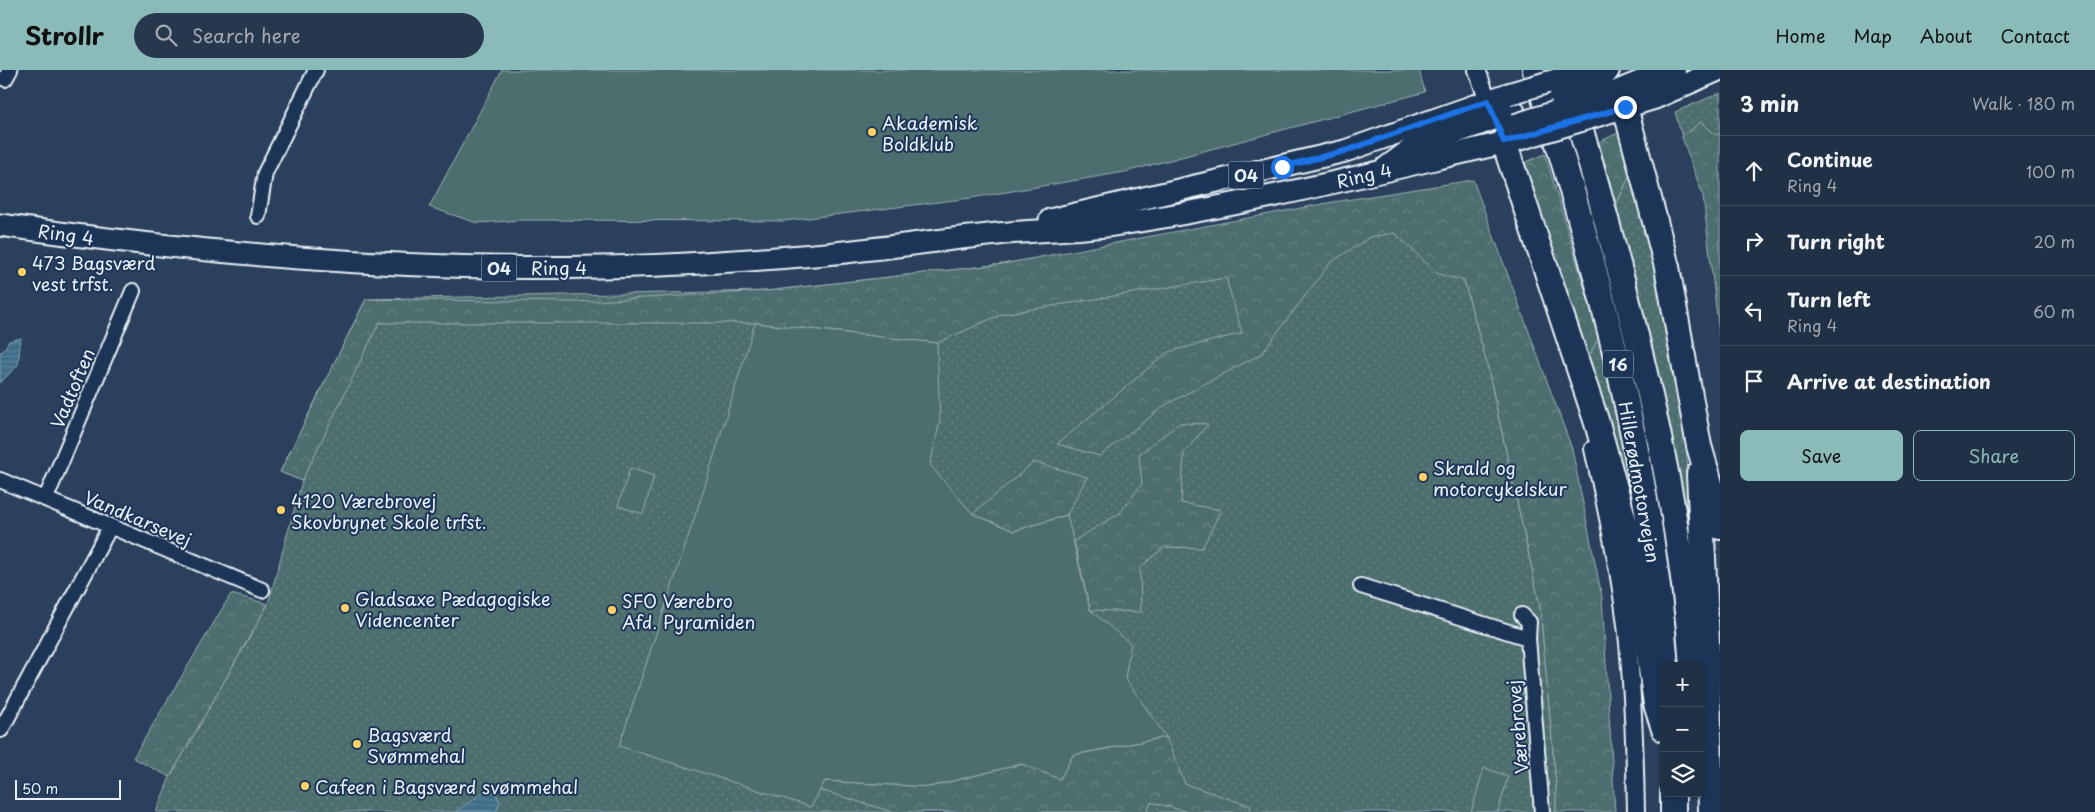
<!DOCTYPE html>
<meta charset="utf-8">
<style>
body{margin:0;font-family:"Playpen Sans",sans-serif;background:#28384c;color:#f1f3f6}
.controls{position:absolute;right:15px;bottom:15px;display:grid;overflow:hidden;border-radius:8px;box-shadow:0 1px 4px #0004}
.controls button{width:45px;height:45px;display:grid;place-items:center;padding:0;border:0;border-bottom:1px solid #3d4b5e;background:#203045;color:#f1f3f6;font:25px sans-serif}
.scale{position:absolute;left:15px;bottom:12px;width:106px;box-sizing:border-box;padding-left:5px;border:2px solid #e8f1f8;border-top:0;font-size:14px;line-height:18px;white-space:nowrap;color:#e8f1f8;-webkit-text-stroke:4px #1d3557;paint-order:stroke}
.stop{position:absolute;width:15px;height:15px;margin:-11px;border:4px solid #1a73e8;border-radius:50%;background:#fff}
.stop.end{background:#1a73e8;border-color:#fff;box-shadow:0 1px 5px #0008}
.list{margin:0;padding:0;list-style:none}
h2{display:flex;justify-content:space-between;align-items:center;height:65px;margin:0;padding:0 20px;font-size:21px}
h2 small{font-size:16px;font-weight:400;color:#a2a9b3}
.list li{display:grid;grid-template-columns:32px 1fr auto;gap:15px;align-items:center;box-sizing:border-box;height:70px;padding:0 20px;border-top:1px solid #3d4b5e}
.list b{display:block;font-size:19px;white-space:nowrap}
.list p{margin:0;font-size:16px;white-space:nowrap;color:#a2a9b3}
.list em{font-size:16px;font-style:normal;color:#a2a9b3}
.actions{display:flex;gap:10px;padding:15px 20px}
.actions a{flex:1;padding:11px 0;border:1px solid #8bbbb9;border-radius:8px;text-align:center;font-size:18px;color:#8bbbb9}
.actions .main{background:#8bbbb9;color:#111}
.icon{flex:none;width:28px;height:28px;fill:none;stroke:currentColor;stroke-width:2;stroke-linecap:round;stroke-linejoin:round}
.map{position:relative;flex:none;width:1720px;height:742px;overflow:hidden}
header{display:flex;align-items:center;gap:30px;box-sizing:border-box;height:70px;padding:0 25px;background:#8bbbb9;color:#111}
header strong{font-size:24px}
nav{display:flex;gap:28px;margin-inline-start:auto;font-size:18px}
.search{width:350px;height:45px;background:#28384c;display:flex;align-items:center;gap:12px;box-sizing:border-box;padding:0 18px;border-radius:28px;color:#a2a9b3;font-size:19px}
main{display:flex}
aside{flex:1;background:#203045}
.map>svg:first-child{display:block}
</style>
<header>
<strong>Strollr</strong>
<div class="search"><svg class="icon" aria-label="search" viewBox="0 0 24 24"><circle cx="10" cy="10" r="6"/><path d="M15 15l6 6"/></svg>Search here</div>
<nav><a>Home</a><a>Map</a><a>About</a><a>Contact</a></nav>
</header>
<main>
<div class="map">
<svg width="1720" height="742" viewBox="0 0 1720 742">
<defs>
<pattern id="grass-dots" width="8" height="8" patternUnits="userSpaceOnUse" patternTransform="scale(1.25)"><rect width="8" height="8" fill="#4e6e6e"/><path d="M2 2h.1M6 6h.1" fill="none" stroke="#688383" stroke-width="1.8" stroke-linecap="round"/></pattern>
<pattern id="forest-crowns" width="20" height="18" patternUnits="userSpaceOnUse" patternTransform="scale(1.25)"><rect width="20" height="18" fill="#4e6e6e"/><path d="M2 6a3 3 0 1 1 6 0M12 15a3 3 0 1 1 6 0" fill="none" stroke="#688383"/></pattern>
<pattern id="water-rules" width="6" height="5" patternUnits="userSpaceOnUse" patternTransform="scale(1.25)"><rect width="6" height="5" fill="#416d87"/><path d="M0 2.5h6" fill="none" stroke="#5c8299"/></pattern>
</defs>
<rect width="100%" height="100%" fill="#2b405c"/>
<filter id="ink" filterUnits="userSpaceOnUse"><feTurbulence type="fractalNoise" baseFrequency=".02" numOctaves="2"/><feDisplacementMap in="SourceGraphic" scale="10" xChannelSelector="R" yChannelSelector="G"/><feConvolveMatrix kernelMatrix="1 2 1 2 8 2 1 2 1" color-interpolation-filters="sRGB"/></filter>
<g filter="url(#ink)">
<path fill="url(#grass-dots)" stroke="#9bb0b3" d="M 1720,23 L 1720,64 L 1716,66 L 1701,52 L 1682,67 L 1675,42 Z
M 1630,104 L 1669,247 L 1686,374 L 1700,569 L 1669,375 L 1616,136 Z
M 1433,119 L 1464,211 L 1487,294 L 1540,536 L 1556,714 L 1556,742 L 156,742 L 170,707 L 268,534 L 302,411 L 280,402 L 366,229 L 766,221 L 1003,194 Z
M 1599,267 L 1637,431 L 1652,559 L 1585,293 Z"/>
<path fill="url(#forest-crowns)" stroke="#9bb0b3" d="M 1701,52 L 1716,65 L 1720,64 L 1720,272 L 1703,126 L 1682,67 Z
M 1620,62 L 1630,104 L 1616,136 L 1599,72 Z
M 1545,84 L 1599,267 L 1585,293 L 1524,93 Z
M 1473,110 L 1572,379 L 1602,527 L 1615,742 L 1556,742 L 1556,714 L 1540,536 L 1487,294 L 1464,211 L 1438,204 L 1395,163 L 1370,167 L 1330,193 L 1261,284 L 1167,334 L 1100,386 L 1057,374 L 1168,282 L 1242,263 L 1226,208 L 1002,244 L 937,273 L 755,253 L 379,253 L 302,411 L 280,402 L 366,229 L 575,232 L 766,221 L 1003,194 L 1333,132 Z
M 1180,353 L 1208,354 L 1184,383 L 1181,433 L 1221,440 L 1202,478 L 1164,477 L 1140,498 L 1141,542 L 1090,540 L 1074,471 L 1120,443 L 1142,414 L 1139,384 Z
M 1034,392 L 1087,407 L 1067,445 L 1014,461 L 973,444 Z
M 231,524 L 268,534 L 170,707 L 133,688 Z
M 1166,667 L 1185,714 L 1251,736 L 1249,742 L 1188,742 L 1151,732 L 1147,742 L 893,742 L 820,720 L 825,711 L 929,717 L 1021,694 L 1060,709 L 1073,685 Z"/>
<path fill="#4e6e6e" stroke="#9bb0b3" d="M 502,0 L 1419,0 L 1425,22 L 1125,102 L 971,128 L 784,151 L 524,150 L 477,153 L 429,137 Z
M 755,253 L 937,273 L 940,351 L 930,395 L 973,444 L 1014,461 L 1067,445 L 1090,540 L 1131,574 L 1125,608 L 1166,667 L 1073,685 L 1060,709 L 1021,694 L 929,717 L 825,711 L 811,737 L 619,676 L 702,425 Z
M 630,398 L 654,406 L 643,444 L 618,436 Z
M 1484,698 L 1508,706 L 1498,742 L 1471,742 Z"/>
<path fill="url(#water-rules)" stroke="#84a2b4" d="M 21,268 L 18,295 L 0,313 L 0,282 L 3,281 L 9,271 Z
M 488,719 L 496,724 L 500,732 L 496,742 L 455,742 Z"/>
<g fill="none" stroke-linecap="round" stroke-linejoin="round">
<defs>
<path id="minor" d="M 5,9 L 10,0
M 258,146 L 265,103 L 316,0
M 0,410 L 262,520
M 46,428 L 133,221
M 1361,516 L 1528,568
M 1522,545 L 1529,552 L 1528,568 L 1542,742
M 1,660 L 110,457"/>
<path id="tertiary" d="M 1477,0 L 1488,31
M 1593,379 C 1607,440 1620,501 1627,563 C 1633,623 1635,682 1636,742"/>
<path id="primary" d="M 1609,42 L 1655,28 L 1718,0
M 1050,150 L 1345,81 L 1508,24
M 0,155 C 199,183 398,201 599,197 C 670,196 742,191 814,185 C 875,180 936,170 998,164 C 1036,160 1075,160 1113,155 C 1250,135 1385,100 1520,69"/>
<path id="motorway" d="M 1535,0 C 1597,193 1650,392 1666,596
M 1596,12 L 1607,0
M 1602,29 L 1673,0
M 1572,31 C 1591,91 1607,152 1623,213 C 1655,339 1683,466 1692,596
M 1625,37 L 1667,197 L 1699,376 L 1714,427 L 1720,457
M 1516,56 L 1504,72 L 1597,353 L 1626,458 L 1645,556 L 1656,634 L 1664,659
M 1387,99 L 1422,73 L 1512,41
M 1699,404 L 1707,571 L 1711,742
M 1673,723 L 1673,742"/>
</defs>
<use href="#minor" stroke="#e8f1f8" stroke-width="18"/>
<use href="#tertiary" stroke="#e8f1f8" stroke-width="20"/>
<use href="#primary" stroke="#e8f1f8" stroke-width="25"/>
<use href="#motorway" stroke="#e8f1f8" stroke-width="28"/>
<use href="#minor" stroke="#1d3557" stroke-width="14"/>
<use href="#tertiary" stroke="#1d3557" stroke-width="16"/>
<use href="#primary" stroke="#1d3557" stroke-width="21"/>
<use href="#motorway" stroke="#1d3557" stroke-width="24"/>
<defs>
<path id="primary-bridge" d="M 1508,24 L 1590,0
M 1520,69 L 1606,43"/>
<path id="motorway-bridge" d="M 1562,25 L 1586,18 L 1596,12
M 1516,56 L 1602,29"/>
</defs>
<use href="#primary-bridge" stroke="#e8f1f8" stroke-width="25" stroke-linecap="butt"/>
<use href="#motorway-bridge" stroke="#e8f1f8" stroke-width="28" stroke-linecap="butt"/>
<use href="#primary-bridge" stroke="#1d3557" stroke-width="21"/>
<use href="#motorway-bridge" stroke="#1d3557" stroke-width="24"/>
</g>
</g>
<g fill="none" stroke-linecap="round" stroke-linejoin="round" filter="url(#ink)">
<path stroke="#1a73e8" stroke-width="6" d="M 1282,97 L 1345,81 L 1488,31 L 1504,72 L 1625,37"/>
</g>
<g fill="#ffd166" stroke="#1d3557" stroke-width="2">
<circle cx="872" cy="62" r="5"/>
<circle cx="22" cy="202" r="5"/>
<circle cx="1423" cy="407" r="5"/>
<circle cx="281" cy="440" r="5"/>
<circle cx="345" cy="538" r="5"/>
<circle cx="612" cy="540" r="5"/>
<circle cx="357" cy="674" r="5"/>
<circle cx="305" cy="716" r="5"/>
</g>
<g text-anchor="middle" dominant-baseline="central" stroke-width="4" stroke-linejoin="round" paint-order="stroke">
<g fill="#1d3557" stroke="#abb9c8" stroke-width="1">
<rect x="1228.5" y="91.5" width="35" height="27" rx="4"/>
<rect x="481.5" y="184.5" width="35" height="27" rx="4"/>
<rect x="1603" y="280.5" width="30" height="27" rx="4"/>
</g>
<g font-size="16" font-weight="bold" fill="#e8f1f8">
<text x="1246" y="105">O4</text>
<text x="499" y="198">O4</text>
<text x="1618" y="294">16</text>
</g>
<g font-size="18" fill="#e8f1f8" stroke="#1d3557" text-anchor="start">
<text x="882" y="52">Akademisk<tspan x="882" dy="21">Boldklub</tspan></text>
<text x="32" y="192">473 Bagsværd<tspan x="32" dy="21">vest trfst.</tspan></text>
<text x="1433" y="397">Skrald og<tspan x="1433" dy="21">motorcykelskur</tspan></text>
<text x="291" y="430">4120 Værebrovej<tspan x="291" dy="21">Skovbrynet Skole trfst.</tspan></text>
<text x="355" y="528">Gladsaxe Pædagogiske<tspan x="355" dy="21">Videncenter</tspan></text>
<text x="622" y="530">SFO Værebro<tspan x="622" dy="21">Afd. Pyramiden</tspan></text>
<text x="367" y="664">Bagsværd<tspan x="367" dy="21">Svømmehal</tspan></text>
<text x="315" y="716">Cafeen i Bagsværd svømmehal</text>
</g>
<g font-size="18" fill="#e8f1f8" stroke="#1d3557">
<text transform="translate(1364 105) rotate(-13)">Ring 4</text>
<text transform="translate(66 164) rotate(8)">Ring 4</text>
<text x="559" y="197">Ring 4</text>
<text transform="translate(72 318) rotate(-67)">Vadtoften</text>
<text transform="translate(1640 412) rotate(80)">Hillerødmotorvejen</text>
<text transform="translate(138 448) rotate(23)">Vandkarsevej</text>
<text transform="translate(1517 657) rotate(-95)">Værebrovej</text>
</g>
</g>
</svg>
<div class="controls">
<button>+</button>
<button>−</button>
<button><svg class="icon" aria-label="layers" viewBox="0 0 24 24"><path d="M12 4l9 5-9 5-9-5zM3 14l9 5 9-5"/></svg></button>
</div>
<div class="scale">50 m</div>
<div class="stop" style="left:1282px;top:97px"></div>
<div class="stop end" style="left:1625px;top:37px"></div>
</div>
<aside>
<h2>3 min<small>Walk · 180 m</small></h2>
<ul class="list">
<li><svg class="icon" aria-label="ahead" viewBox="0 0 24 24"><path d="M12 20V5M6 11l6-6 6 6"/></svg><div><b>Continue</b><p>Ring 4</p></div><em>100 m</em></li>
<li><svg class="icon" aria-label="right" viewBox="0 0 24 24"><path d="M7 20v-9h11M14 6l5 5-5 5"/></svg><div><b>Turn right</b></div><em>20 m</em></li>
<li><svg class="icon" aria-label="left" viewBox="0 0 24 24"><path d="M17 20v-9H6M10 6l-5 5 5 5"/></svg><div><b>Turn left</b><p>Ring 4</p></div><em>60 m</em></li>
<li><svg class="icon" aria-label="arrive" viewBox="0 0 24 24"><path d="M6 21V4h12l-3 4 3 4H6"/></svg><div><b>Arrive at destination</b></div></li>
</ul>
<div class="actions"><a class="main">Save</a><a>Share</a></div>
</aside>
</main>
